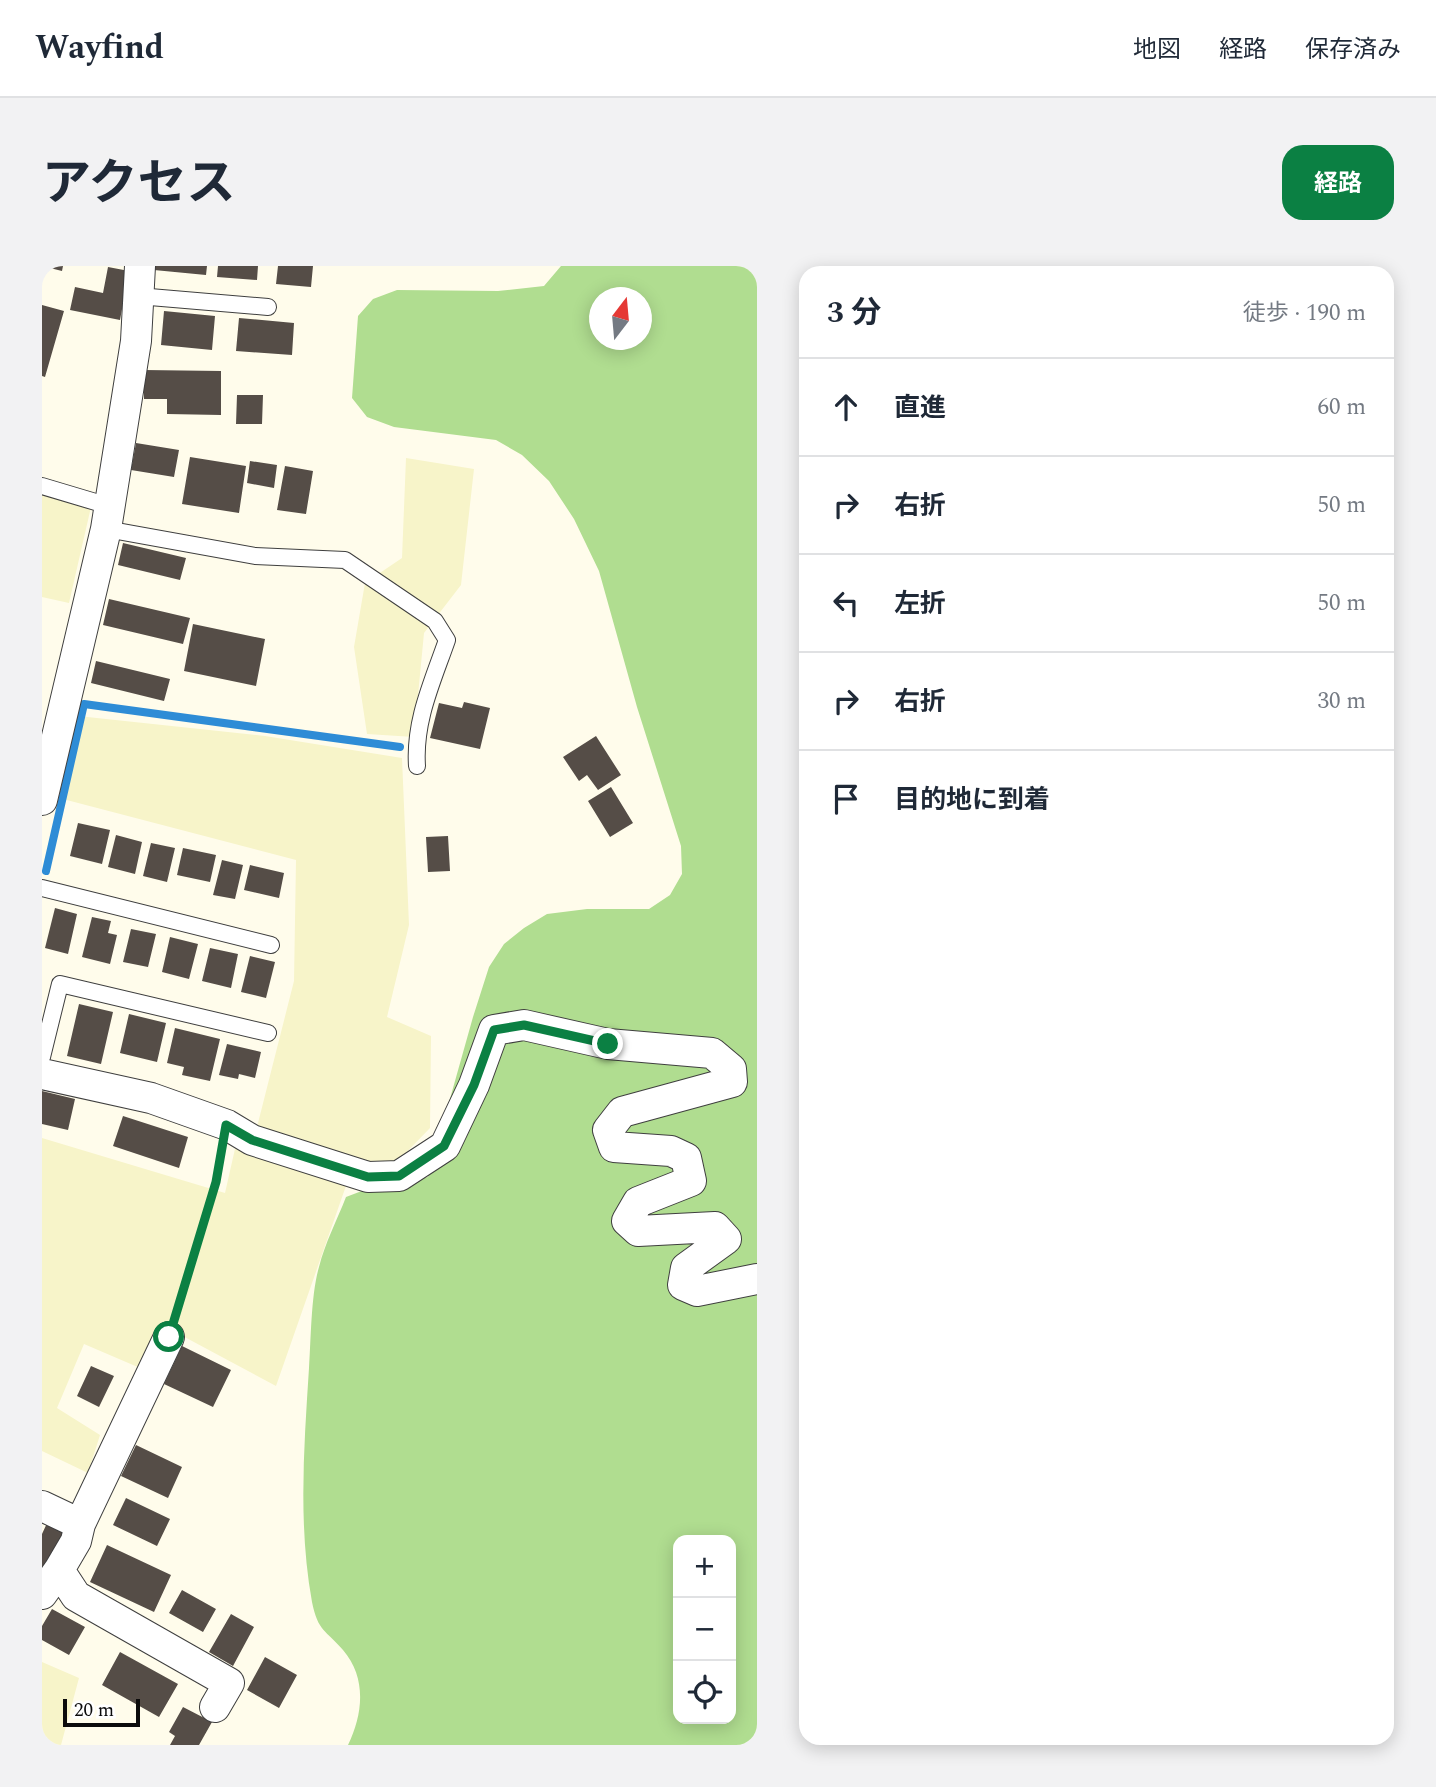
<!DOCTYPE html>
<html lang="ja">
<meta charset="utf-8">
<style>
body{margin:0;font-family:Spectral,"Noto Sans JP",serif;background:#f2f2f3;color:#1f2937}
.controls{position:absolute;right:21px;bottom:21px;display:grid;overflow:hidden;border-radius:14px;box-shadow:0 4px 18px #0003}
.controls button{width:63px;height:63px;display:grid;place-items:center;padding:0;border:0;border-bottom:2px solid #e0e1e3;background:#fff;color:#1f2937;font:35px sans-serif}
.compass{position:absolute;left:547px;top:21px;width:63px;height:63px;border-radius:50%;background:#fff;box-shadow:0 4px 18px #0003;rotate:16deg}
.scale{position:absolute;left:21px;bottom:18px;width:77px;box-sizing:border-box;padding-left:7px;border:4px solid #0c0c0c;border-top:0;font-size:19px;line-height:24px;white-space:nowrap;color:#0c0c0c;-webkit-text-stroke:5px #fff;paint-order:stroke}
.stop{position:absolute;width:21px;height:21px;margin:-16px;border:5px solid #0b8043;border-radius:50%;background:#fff}
.stop.end{background:#0b8043;border-color:#fff;box-shadow:0 2px 7px #0008}
.list{margin:0;padding:0;list-style:none}
h2{display:flex;justify-content:space-between;align-items:center;height:91px;margin:0;padding:0 28px;font-size:30px}
h2 small{font-size:23px;font-weight:400;color:#747a83}
.list li{display:grid;grid-template-columns:46px 1fr auto;gap:21px;align-items:center;box-sizing:border-box;height:98px;padding:0 28px;border-top:2px solid #e0e1e3}
.list b{display:block;font-size:26px;white-space:nowrap}
.list em{font-size:23px;font-style:normal;color:#747a83}
.icon{flex:none;width:38px;height:38px;fill:none;stroke:currentColor;stroke-width:2;stroke-linecap:round;stroke-linejoin:round}
.map{position:relative;flex:none;width:715px;height:1479px;overflow:hidden;border-radius:21px}
header{display:flex;align-items:center;gap:42px;box-sizing:border-box;height:98px;padding:0 35px;background:#fff;border-bottom:2px solid #e0e1e3}
header strong{font-size:33px}
nav{display:flex;gap:38px;margin-inline-start:auto;font-size:24px}
.intro{display:flex;align-items:center;justify-content:space-between;box-sizing:border-box;height:168px;padding:0 42px}
h1{margin:0;font-size:49px}
.button{padding:18px 32px;border-radius:21px;background:#0b8043;color:#fff;font-size:24px;font-weight:700}
main{display:flex;gap:42px;padding:0 42px}
aside{flex:1;background:#fff;border-radius:21px;box-shadow:0 4px 18px #0003}
.map>svg:first-child{display:block}
</style>
<header>
<strong>Wayfind</strong>
<nav><a>地図</a><a>経路</a><a>保存済み</a></nav>
</header>
<div class="intro"><h1>アクセス</h1><a class="button">経路</a></div>
<main>
<div class="map">
<svg width="715" height="1479" viewBox="0 0 715 1479">
<rect width="100%" height="100%" fill="#fffceb"/>
<path fill="#f7f4c9" d="M 364,192 L 432,203 L 419,319 L 382,367 L 372,471 L 325,468 L 312,381 L 323,317 L 360,292 Z
M 0,229 L 49,241 L 27,337 L 0,331 Z
M 36,450 L 223,470 L 360,492 L 367,659 L 345,751 L 389,770 L 388,862 L 354,897 L 309,896 L 215,861 L 252,715 L 254,594 L 17,532 Z
M 0,872 L 183,927 L 195,874 L 305,917 L 234,1120 L 122,1060 L 105,1105 L 42,1078 L 15,1142 L 58,1169 L 46,1207 L 0,1185 Z
M 0,1396 L 37,1412 L 19,1479 L 0,1479 Z"/>
<path fill="#b0dd90" fill-rule="evenodd" d="M 519,0 L 715,0 L 715,1479 L 306,1479 C 321,1448 325,1412 301,1384 C 284,1364 276,1366 270,1336 C 256,1259 262,1180 267,1102 C 269,1073 269,1028 277,1001 C 283,977 295,954 304,931 L 325,923 L 386,911 L 431,751 L 447,701 L 462,678 L 482,662 L 505,648 L 545,643 L 607,643 L 628,629 L 640,608 L 639,580 L 595,441 L 557,305 L 532,253 L 507,215 L 480,189 L 454,174 L 352,161 L 325,151 L 310,132 L 316,50 L 331,33 L 355,24 L 456,25 L 502,20 ZM 558,32 L 600,32 L 600,74 L 558,74 ZM 636,1274 L 689,1274 L 689,1453 L 636,1453 Z"/>
<g fill="none" stroke-linecap="round" stroke-linejoin="round">
<path stroke="#2e8cd6" stroke-width="8" d="M 4,605 L 42,438 L 358,481"/>
</g>
<path fill="#554d47" d="M 0,0 L 21,0 L 20,5 Z
M 113,0 L 165,0 L 164,9 L 112,4 Z
M 176,0 L 216,0 L 215,14 L 175,11 Z
M 236,0 L 271,0 L 269,21 L 234,18 Z
M 66,1 L 87,5 L 78,54 L 28,44 L 33,21 L 61,27 Z
M 0,39 L 22,45 L 3,111 L 0,110 Z
M 122,45 L 173,50 L 170,84 L 119,79 Z
M 197,52 L 252,57 L 250,89 L 194,85 Z
M 102,104 L 179,105 L 179,149 L 125,148 L 125,133 L 102,133 Z
M 195,129 L 221,129 L 220,158 L 194,158 Z
M 94,177 L 137,184 L 132,211 L 89,204 Z
M 148,191 L 204,200 L 197,247 L 140,238 Z
M 208,195 L 235,199 L 232,222 L 205,217 Z
M 243,200 L 271,205 L 264,248 L 235,244 Z
M 81,277 L 144,292 L 138,314 L 76,299 Z
M 67,333 L 148,352 L 141,378 L 61,359 Z
M 151,358 L 223,373 L 214,420 L 142,405 Z
M 54,395 L 128,413 L 122,435 L 49,417 Z
M 422,436 L 448,442 L 438,483 L 388,472 L 397,437 L 420,442 Z
M 554,470 L 579,509 L 556,524 L 545,509 L 537,515 L 521,491 Z
M 569,521 L 591,557 L 568,571 L 546,535 Z
M 36,557 L 68,564 L 60,598 L 28,590 Z
M 74,569 L 100,576 L 93,608 L 66,601 Z
M 406,570 L 408,605 L 386,606 L 384,571 Z
M 109,577 L 133,582 L 125,616 L 101,610 Z
M 141,582 L 174,589 L 168,616 L 135,609 Z
M 180,594 L 201,599 L 193,633 L 171,629 Z
M 208,599 L 242,607 L 237,632 L 202,624 Z
M 13,642 L 35,648 L 26,688 L 3,682 Z
M 50,651 L 69,655 L 66,667 L 75,669 L 68,698 L 40,691 Z
M 89,663 L 114,668 L 106,701 L 81,696 Z
M 128,671 L 156,678 L 147,713 L 120,706 Z
M 168,682 L 196,688 L 189,722 L 160,715 Z
M 208,690 L 233,696 L 224,732 L 199,726 Z
M 37,738 L 71,746 L 59,798 L 25,790 Z
M 87,748 L 124,757 L 115,796 L 78,787 Z
M 133,762 L 178,773 L 168,815 L 140,809 L 142,801 L 125,797 Z
M 185,778 L 219,786 L 213,812 L 197,808 L 196,813 L 177,809 Z
M 0,825 L 33,833 L 26,864 L 0,858 Z
M 81,850 L 146,871 L 137,902 L 71,880 Z
M 140,1080 L 189,1104 L 171,1141 L 122,1118 Z
M 49,1100 L 72,1110 L 57,1141 L 35,1130 Z
M 94,1179 L 140,1201 L 126,1232 L 79,1210 Z
M 84,1232 L 128,1253 L 115,1280 L 71,1259 Z
M 6,1255 L 23,1263 L 5,1304 L 0,1302 L 0,1268 Z
M 65,1279 L 129,1309 L 112,1346 L 48,1316 Z
M 140,1324 L 174,1343 L 161,1366 L 127,1347 Z
M 10,1343 L 43,1361 L 27,1389 L 0,1374 L 0,1360 Z
M 189,1348 L 212,1361 L 191,1400 L 167,1386 Z
M 78,1386 L 136,1418 L 117,1451 L 60,1419 Z
M 223,1391 L 255,1409 L 237,1442 L 205,1424 Z
M 141,1441 L 170,1456 L 157,1479 L 128,1479 L 133,1470 L 127,1466 Z"/>
<g fill="none" stroke-linecap="round" stroke-linejoin="round">
<defs>
<path id="lane" d="M 96,30 L 226,41
M 0,220 L 67,240
M 64,263 L 213,290 L 303,294 L 393,355 L 405,374 C 390,417 372,455 375,500
M 0,622 L 229,679
M 0,791 L 18,718 L 226,767"/>
<path id="street" d="M 0,534 L 64,263 L 94,75 L 98,0
M 0,808 L 109,832 L 185,859 L 210,874 L 326,911 L 357,910 L 403,880 L 432,819 L 452,764 L 482,759 L 566,778 L 670,787 L 689,803 L 690,816 L 580,846 L 566,864 L 572,881 L 629,885 L 644,892 L 649,915 L 596,936 L 585,955 L 596,965 L 673,961 L 684,973 L 644,1002 L 641,1019 L 655,1025 L 715,1013
M 0,1240 L 38,1258 L 34,1275 L 17,1304 L 34,1330 L 187,1417 L 173,1441
M 38,1258 L 127,1071
M 0,1328 L 17,1304"/>
</defs>
<use href="#lane" stroke="#3f3f3f" stroke-width="18"/>
<use href="#street" stroke="#3f3f3f" stroke-width="32"/>
<path stroke="#2e2e2e" stroke-width="4.5" stroke-dasharray="7 3.5" stroke-linecap="butt" d="M 135,1047 L 174,916 L 179,887"/>
<use href="#lane" stroke="#fff" stroke-width="16"/>
<use href="#street" stroke="#fff" stroke-width="30"/>
</g>
<g fill="none" stroke-linecap="round" stroke-linejoin="round">
<path stroke="#0b8043" stroke-width="9" d="M 127,1071 L 174,916 L 184,859 L 210,874 L 326,911 L 357,910 L 402,880 L 432,819 L 452,764 L 482,759 L 566,778"/>
</g>
</svg>
<div class="controls">
<button>+</button>
<button>−</button>
<button><svg class="icon" aria-label="locate" viewBox="0 0 24 24"><circle cx="12" cy="12" r="6"/><path d="M12 2v4M12 18v4M2 12h4M18 12h4"/></svg></button>
</div>
<svg class="compass" viewBox="-18 -18 36 36"><path d="M0-13l5 13h-10z" fill="#e53935"/><path d="M0 13l5-13h-10z" fill="#747a83"/></svg>
<div class="scale">20 m</div>
<div class="stop" style="left:127px;top:1071px"></div>
<div class="stop end" style="left:566px;top:778px"></div>
</div>
<aside>
<h2>3 分<small>徒歩 · 190 m</small></h2>
<ul class="list">
<li><svg class="icon" aria-label="ahead" viewBox="0 0 24 24"><path d="M12 20V5M6 11l6-6 6 6"/></svg><div><b>直進</b></div><em>60 m</em></li>
<li><svg class="icon" aria-label="right" viewBox="0 0 24 24"><path d="M7 20v-9h11M14 6l5 5-5 5"/></svg><div><b>右折</b></div><em>50 m</em></li>
<li><svg class="icon" aria-label="left" viewBox="0 0 24 24"><path d="M17 20v-9H6M10 6l-5 5 5 5"/></svg><div><b>左折</b></div><em>50 m</em></li>
<li><svg class="icon" aria-label="right" viewBox="0 0 24 24"><path d="M7 20v-9h11M14 6l5 5-5 5"/></svg><div><b>右折</b></div><em>30 m</em></li>
<li><svg class="icon" aria-label="arrive" viewBox="0 0 24 24"><path d="M6 21V4h12l-3 4 3 4H6"/></svg><div><b>目的地に到着</b></div></li>
</ul>
</aside>
</main>
